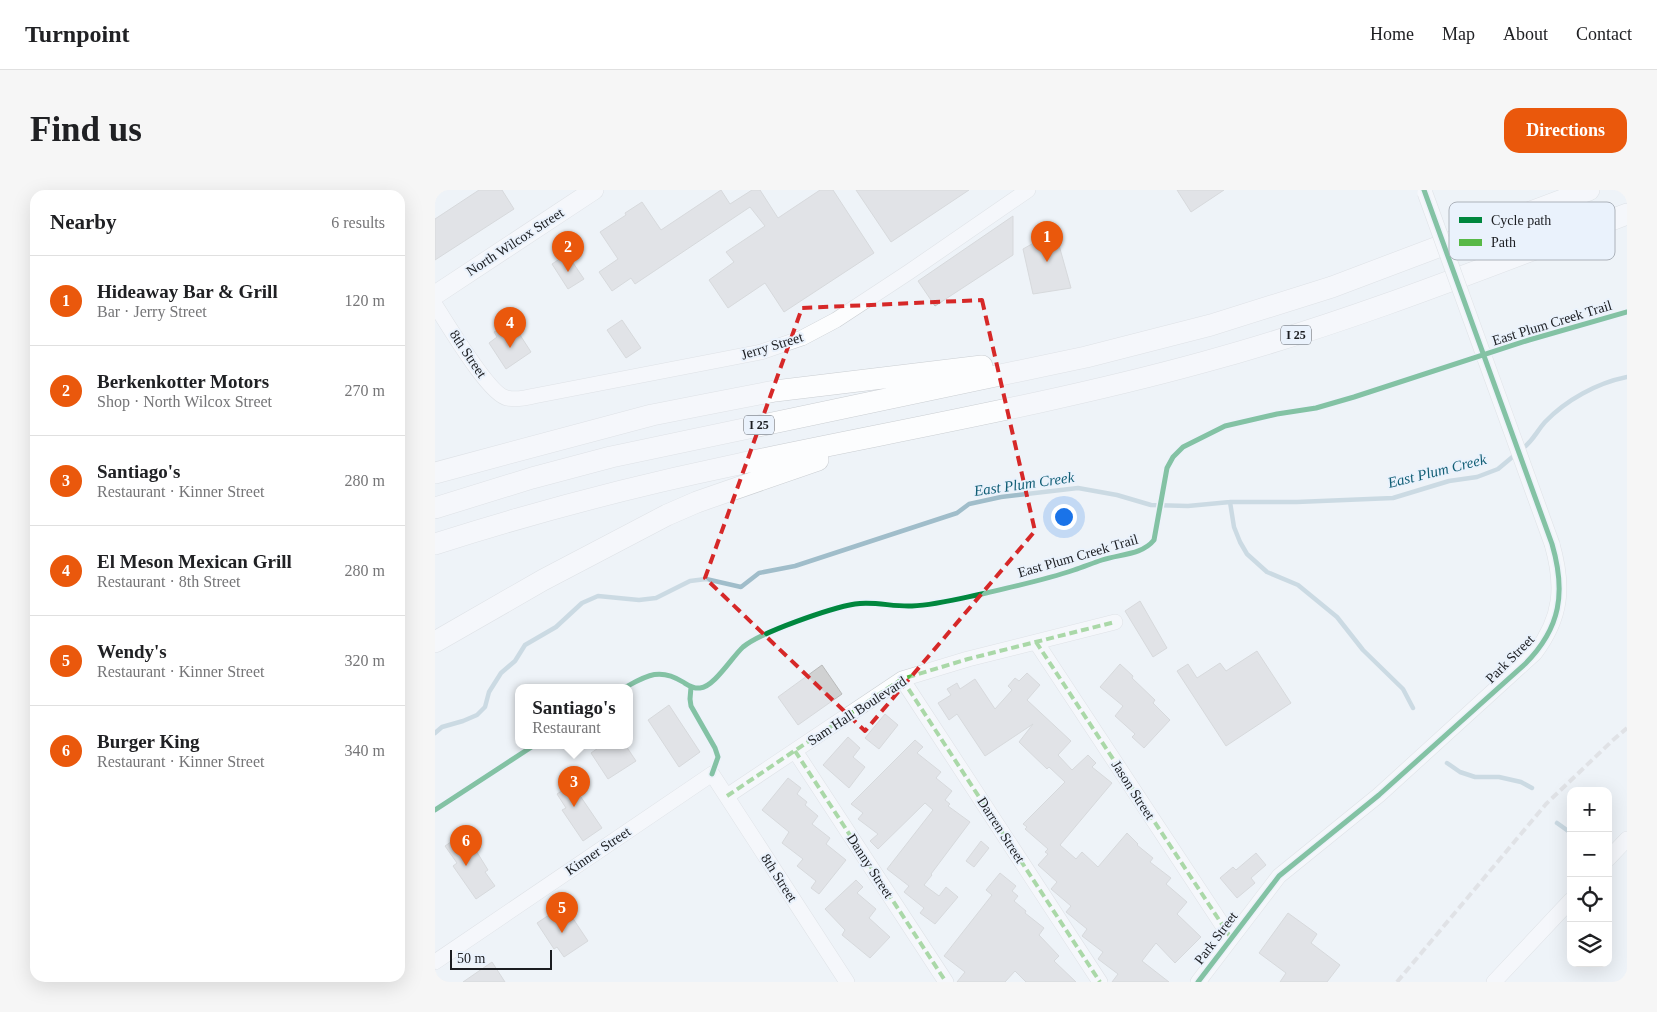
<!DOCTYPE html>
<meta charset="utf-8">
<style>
body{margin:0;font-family:"Times New Roman",serif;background:#f6f6f6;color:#202124}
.controls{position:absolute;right:15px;bottom:15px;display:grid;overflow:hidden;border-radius:10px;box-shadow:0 5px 20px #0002}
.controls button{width:45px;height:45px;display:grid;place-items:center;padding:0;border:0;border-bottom:1px solid #e0e0e0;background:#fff;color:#202124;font:25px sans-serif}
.scale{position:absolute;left:15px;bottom:12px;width:102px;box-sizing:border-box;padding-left:5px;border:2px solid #1b1d21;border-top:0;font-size:14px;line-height:18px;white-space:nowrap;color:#1b1d21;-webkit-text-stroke:4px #eaf2fc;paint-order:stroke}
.you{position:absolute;left:628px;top:326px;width:18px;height:18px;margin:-12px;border:4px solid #fff;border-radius:50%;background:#1a73e8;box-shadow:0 0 0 8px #1a73e833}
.badge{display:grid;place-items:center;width:32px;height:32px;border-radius:50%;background:#ea580c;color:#fff;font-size:16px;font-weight:700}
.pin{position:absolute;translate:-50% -41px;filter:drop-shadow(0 1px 2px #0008)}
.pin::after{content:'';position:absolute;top:26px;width:18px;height:15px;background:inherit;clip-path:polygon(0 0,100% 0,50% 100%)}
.popup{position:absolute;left:80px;top:494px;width:118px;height:65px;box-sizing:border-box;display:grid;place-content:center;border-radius:10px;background:#fff;filter:drop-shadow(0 1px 4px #0005);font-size:16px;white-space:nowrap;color:#757577}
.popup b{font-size:19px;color:#202124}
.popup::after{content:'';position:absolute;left:50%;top:100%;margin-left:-10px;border:10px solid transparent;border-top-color:#fff}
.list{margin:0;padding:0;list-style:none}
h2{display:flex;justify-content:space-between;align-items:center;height:65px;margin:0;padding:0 20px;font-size:21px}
h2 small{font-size:16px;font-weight:400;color:#757577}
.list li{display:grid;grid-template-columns:32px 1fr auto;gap:15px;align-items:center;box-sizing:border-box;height:90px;padding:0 20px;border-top:1px solid #e0e0e0}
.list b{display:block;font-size:19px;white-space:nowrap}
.list p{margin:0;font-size:16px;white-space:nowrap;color:#757577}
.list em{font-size:16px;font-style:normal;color:#757577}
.icon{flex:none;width:28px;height:28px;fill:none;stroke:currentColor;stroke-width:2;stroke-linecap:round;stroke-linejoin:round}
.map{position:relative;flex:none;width:1192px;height:792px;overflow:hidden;border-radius:15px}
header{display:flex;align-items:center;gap:30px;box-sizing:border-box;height:70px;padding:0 25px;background:#fff;border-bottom:1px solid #e0e0e0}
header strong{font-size:24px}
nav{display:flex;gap:28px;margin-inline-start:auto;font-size:18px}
.intro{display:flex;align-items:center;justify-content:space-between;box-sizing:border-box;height:120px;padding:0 30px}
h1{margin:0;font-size:35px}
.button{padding:12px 22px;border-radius:15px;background:#ea580c;color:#fff;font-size:18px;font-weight:700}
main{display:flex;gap:30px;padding:0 30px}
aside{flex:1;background:#fff;border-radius:15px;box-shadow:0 5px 20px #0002}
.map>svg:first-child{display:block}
</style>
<header>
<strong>Turnpoint</strong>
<nav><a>Home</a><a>Map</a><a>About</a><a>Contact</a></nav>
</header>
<div class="intro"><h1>Find us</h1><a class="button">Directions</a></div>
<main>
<aside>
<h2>Nearby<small>6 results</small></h2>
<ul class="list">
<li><span class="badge">1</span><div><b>Hideaway Bar &amp; Grill</b><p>Bar · Jerry Street</p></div><em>120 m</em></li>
<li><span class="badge">2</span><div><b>Berkenkotter Motors</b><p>Shop · North Wilcox Street</p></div><em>270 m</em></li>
<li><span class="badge">3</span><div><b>Santiago's</b><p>Restaurant · Kinner Street</p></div><em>280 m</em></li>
<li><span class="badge">4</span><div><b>El Meson Mexican Grill</b><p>Restaurant · 8th Street</p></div><em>280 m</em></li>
<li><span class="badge">5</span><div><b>Wendy's</b><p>Restaurant · Kinner Street</p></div><em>320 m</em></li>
<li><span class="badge">6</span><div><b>Burger King</b><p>Restaurant · Kinner Street</p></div><em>340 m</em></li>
</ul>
</aside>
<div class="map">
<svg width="1192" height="792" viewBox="0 0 1192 792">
<rect width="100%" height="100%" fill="#eef3f8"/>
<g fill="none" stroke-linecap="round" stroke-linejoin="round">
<path stroke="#a0bdca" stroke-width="4.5" d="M 1087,259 C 1099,250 1101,242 1110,232 C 1131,210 1162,193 1192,187
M 795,312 L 799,337 L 805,352 L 812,364 L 832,382 L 863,395 L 902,427 L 928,460 L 968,499 L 978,518
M 0,543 L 7,537 L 28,531 L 42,525 L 50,517 L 54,502 L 66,483 L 80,471 L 90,455 L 121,437 L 147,413 L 163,406 L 204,410 L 221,408 L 255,391 L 271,389 L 306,397 L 324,383 L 360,376 L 522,323 L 534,314 L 566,307 L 643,298 L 682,305 L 716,315 L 753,316 L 795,312 L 862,312 L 958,308 L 1014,291 L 1042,287 L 1063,279 L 1081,264
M 1012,573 L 1025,582 L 1040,587 L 1064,587 L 1086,592 L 1097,598
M 1122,633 L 1136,643"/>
</g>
<path fill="#d0d1d2" stroke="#b9baba" d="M 44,0 L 67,0 L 79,19 L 0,70 L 0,29 Z
M 286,0 L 295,14 L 317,0 L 325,0 L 343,28 L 385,0 L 398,0 L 439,63 L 349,122 L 330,93 L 293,118 L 274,90 L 299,72 L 291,62 L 330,36 L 315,17 L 200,94 L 196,88 L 177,101 L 164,82 L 183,69 L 165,42 L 191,25 L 190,23 L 207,12 L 226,40 Z
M 421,0 L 534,0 L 456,52 Z
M 742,0 L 789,0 L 756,22 Z
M 578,26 L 578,65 L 500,116 L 483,91 Z
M 620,41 L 636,98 L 598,104 L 588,59 Z
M 132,64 L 149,89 L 133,99 L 117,74 Z
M 187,130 L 206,158 L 191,168 L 172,140 Z
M 76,131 L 96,162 L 71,179 L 54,153 L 62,147 L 59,142 Z
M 705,411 L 732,458 L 718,467 L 690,421 Z
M 822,461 L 856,513 L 791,556 L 742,481 L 753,474 L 762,488 L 785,473 L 791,481 Z
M 685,474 L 698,486 L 697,488 L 720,510 L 718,513 L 735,530 L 709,558 L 697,547 L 700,544 L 680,526 L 688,516 L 665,497 Z
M 387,475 L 407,504 L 363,535 L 343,507 Z
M 592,483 L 605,495 L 592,510 L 636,551 L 623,565 L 637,580 L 653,565 L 661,573 L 657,577 L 677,593 L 625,655 L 641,669 L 647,662 L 663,677 L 692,643 L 703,654 L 702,655 L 718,668 L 715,672 L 736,688 L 731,694 L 752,712 L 742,724 L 766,747 L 740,773 L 721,753 L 707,771 L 734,792 L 677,792 L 683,784 L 663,769 L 668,762 L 647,746 L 652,739 L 631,722 L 636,716 L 616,699 L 622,692 L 603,675 L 613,664 L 610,662 L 613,659 L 590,639 L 592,637 L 588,634 L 630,592 L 614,577 L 612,579 L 584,552 L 598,534 L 550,566 L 522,524 L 514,530 L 503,513 L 516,505 L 512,499 L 522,493 L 525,499 L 540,489 L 560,519 L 577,500 L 573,496 L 580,488 L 584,491 Z
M 234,515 L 265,562 L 244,577 L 213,530 Z
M 450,524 L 463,535 L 444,559 L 430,548 Z
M 413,547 L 425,558 L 418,567 L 430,577 L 414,598 L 388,575 Z
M 480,550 L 488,557 L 482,563 L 506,582 L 501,588 L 517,601 L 510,610 L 515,614 L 513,616 L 535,632 L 496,684 L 497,685 L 489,695 L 504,706 L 511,697 L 523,707 L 500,734 L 485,723 L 489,718 L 469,702 L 474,696 L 452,679 L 498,620 L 490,613 L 443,659 L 435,651 L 443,644 L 423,629 L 428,623 L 416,614 Z
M 166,556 L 191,556 L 201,571 L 173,589 L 156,563 Z
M 353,588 L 366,598 L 362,604 L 372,612 L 370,615 L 383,626 L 377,634 L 395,648 L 391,654 L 411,670 L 384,704 L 376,698 L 381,691 L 362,676 L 368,669 L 347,653 L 354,642 L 327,620 Z
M 137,594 L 167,638 L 148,651 L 127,620 L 131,618 L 122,604 Z
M 26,645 L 37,661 L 40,659 L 53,680 L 50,682 L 60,696 L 41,709 L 18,676 L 22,673 L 10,656 Z
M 546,651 L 554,658 L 539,677 L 531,671 Z
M 821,663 L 831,675 L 816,688 L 820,693 L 802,708 L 785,688 L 798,677 L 801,680 Z
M 565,683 L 581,696 L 577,701 L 583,706 L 579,711 L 591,721 L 590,723 L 609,738 L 604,745 L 624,766 L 619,771 L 641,792 L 591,792 L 580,781 L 570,792 L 522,792 L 530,782 L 509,766 L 557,705 L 551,700 Z
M 421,690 L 428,697 L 422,703 L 441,719 L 434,728 L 455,747 L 435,768 L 407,745 L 410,740 L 390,719 Z
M 129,715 L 153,751 L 129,767 L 122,757 L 119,759 L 102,733 Z
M 853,723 L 882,744 L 876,753 L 905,775 L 892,792 L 845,792 L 851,783 L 824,763 Z
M 57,772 L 70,792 L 28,792 Z"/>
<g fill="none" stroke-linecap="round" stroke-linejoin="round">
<defs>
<path id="minor" d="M 0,115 C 12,133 54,205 72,208 C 81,210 91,208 99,206 L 326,162 L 367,148 L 401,130 L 474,82 L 593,0
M 601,452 L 796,748
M 467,489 L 665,792
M 360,561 L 511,792
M 292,606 L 467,489 L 533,469 L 680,432
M 1173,669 L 1192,649
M 0,772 L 277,584 L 412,792
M 763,792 L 844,686 L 944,605 L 1100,463 C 1127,427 1129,396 1117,354
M 1059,792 L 1136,710"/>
<path id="major" d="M 0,105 L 159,0"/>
<path id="highway" d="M 0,283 L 217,225 L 278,213 L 340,201 L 547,176
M 0,318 L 97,288 L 176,267 L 651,167 L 776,135 L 897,97 L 1154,0
M 0,354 C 97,323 195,297 295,276 C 453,242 613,215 769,172 C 913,133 1052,77 1192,24
M 0,452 L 108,390 L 232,325 L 262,312 L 383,270"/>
</defs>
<use href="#minor" stroke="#caced2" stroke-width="16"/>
<use href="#major" stroke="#caced2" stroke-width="20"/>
<use href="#highway" stroke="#caced2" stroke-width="22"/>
<use href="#minor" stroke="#fcfdfe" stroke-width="15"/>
<use href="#major" stroke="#fcfdfe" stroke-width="19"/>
<use href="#highway" stroke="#fcfdfe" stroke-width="21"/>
<path stroke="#cecfd1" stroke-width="4" stroke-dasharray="8 4" stroke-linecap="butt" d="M 962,792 L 1111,614 L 1177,551 L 1192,538"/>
<defs>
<path id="minor-bridge" d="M 990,3 L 1117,354"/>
</defs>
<use href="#minor-bridge" stroke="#caced2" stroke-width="16" stroke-linecap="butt"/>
<use href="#minor-bridge" stroke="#fcfdfe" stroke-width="15"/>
<path stroke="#58b947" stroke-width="4" stroke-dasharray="8 4" stroke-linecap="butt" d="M 601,452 L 796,748
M 467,489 L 665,792
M 360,561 L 511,792
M 292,606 L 467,489 L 533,469 L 680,432"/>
<defs>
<path id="cycleway" d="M 256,497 L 255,509 L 256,516 L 280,558 L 283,567 L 277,584
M 189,498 C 211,486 224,477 248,492 C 253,495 258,499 265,498 C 279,497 297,467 308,457 C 326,442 396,418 420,414 C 439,411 458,417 477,416 C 502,415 527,408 551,403 C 580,396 610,390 639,380 C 648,377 658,373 667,370 C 685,364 707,365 719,350 L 732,278 L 738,267 L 748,257 L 790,236 L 842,224 L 881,218 L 919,207 L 1094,150 L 1192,122
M 0,620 L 98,556
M 763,792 L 844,686 L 944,605 L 1090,474 C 1126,438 1131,402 1117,354 L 989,0"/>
</defs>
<use href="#cycleway" stroke="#eaf2fc" stroke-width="8"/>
<use href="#cycleway" stroke="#00873e" stroke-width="5"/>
</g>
<path d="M0 0H1192V792H0ZM 547,110 L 600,341 L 430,541 L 270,388 L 367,118 Z" fill="#eef3f8" fill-opacity=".55" fill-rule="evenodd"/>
<path fill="none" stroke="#d62828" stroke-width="4" stroke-dasharray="10 6" stroke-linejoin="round" d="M 547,110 L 600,341 L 430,541 L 270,388 L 367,118 Z"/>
<g text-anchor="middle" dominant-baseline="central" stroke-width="4" stroke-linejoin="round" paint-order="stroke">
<g fill="#eaf2fc" stroke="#595d63" stroke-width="1">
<rect x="846" y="135.5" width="30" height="19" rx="4"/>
<rect x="309" y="225.5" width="30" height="19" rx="4"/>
</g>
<g font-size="12" font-weight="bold" fill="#1b1d21">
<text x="861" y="145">I 25</text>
<text x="324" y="235">I 25</text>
</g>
<g font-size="14" fill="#1b1d21" stroke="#eaf2fc">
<text transform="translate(80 52) rotate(-33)">North Wilcox Street</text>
<text transform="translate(1117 133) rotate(-17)">East Plum Creek Trail</text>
<text transform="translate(337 156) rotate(-17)">Jerry Street</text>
<text transform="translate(33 164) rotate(56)">8th Street</text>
<text transform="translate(643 366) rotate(-16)">East Plum Creek Trail</text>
<text transform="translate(1075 469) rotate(-45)">Park Street</text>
<text transform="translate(422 521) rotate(-33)">Sam Hall Boulevard</text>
<text transform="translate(698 600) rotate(57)">Jason Street</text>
<text transform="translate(566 640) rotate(57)">Darren Street</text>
<text transform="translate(163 661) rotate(-34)">Kinner Street</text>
<text transform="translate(435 676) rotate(57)">Danny Street</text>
<text transform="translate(344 688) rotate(57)">8th Street</text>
<text transform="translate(781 748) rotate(-53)">Park Street</text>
</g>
<g font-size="15" font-style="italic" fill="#115e75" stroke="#eaf2fc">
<text transform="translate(1002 281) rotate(-14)">East Plum Creek</text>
<text transform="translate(589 294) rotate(-8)">East Plum Creek</text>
</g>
</g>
<rect x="1014" y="12" width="166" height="58" rx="8" fill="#eaf2fc" stroke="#acb2ba" stroke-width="1"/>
<rect x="1024" y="27" width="23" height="6" fill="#00873e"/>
<rect x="1024" y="49" width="23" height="7" fill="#58b947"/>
<g font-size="14" fill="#1b1d21">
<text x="1056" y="35">Cycle path</text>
<text x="1056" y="57">Path</text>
</g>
</svg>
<div class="controls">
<button>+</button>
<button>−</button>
<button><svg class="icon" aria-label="locate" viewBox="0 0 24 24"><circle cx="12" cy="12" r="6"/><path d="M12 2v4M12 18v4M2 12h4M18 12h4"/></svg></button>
<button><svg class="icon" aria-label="layers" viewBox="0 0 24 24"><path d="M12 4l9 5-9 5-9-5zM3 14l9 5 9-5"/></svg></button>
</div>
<div class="scale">50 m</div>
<div class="you"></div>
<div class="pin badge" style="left:612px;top:72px">1</div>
<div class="pin badge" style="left:133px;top:82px">2</div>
<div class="pin badge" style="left:139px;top:617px">3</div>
<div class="popup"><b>Santiago's</b>Restaurant</div>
<div class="pin badge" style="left:75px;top:158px">4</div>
<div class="pin badge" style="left:127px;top:743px">5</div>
<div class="pin badge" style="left:31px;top:676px">6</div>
</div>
</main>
